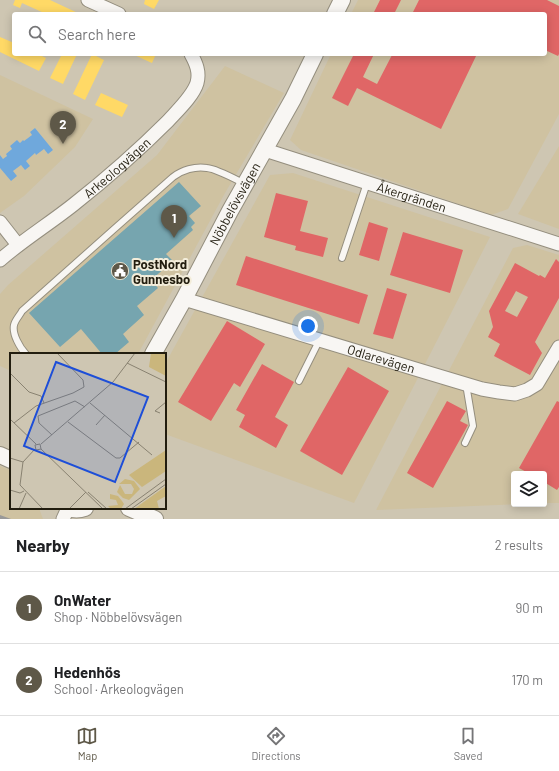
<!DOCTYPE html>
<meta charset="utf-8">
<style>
body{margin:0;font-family:Barlow,sans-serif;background:#f6f6f6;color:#202124}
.controls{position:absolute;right:12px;bottom:12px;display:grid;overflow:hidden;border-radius:4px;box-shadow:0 2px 10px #0003}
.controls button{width:36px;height:36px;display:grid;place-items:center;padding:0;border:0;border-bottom:1px solid #e0e0e0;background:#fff;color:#202124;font:20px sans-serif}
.you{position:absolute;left:308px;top:326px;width:14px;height:14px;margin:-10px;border:3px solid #fff;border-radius:50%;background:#1a73e8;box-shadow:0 0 0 6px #1a73e833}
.badge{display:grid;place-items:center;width:26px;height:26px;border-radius:50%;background:#5e5848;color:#fff;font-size:13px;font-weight:700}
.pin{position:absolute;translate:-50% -33px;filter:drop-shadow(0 1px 2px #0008)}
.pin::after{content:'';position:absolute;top:21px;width:14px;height:12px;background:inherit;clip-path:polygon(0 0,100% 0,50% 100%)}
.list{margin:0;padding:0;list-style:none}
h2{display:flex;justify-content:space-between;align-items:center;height:52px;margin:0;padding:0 16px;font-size:17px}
h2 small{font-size:13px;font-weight:400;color:#757577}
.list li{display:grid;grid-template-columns:26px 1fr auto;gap:12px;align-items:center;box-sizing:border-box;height:72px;padding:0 16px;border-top:1px solid #e0e0e0}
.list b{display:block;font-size:15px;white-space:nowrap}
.list p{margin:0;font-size:13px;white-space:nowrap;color:#757577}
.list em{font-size:13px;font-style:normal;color:#757577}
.icon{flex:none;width:22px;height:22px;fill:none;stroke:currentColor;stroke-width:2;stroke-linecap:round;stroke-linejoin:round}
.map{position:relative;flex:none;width:559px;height:519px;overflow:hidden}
.search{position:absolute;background:#fff;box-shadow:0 2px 10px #0003;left:12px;right:12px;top:12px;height:44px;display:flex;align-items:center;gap:10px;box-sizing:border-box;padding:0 14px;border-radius:4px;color:#757577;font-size:15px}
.sheet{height:196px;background:#fff}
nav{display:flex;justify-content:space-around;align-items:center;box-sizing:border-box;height:56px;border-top:1px solid #e0e0e0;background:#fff;font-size:11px;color:#757577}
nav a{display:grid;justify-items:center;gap:2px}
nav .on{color:#5e5848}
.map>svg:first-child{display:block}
</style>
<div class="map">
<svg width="559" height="519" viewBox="0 0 559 519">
<rect width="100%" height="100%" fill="#cec6b2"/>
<path fill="#cfc2a1" d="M 358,0 L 559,0 L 559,114 L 508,209 L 491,215 L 301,150 L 290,140 L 331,54 L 545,54 L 545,14 L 351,14 Z
M 225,66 L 284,93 L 225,193 L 138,354 L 11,354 L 11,371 L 0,366 L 0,294 L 8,285 L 157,155 Z
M 0,75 L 93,119 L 75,147 L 24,196 L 0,213 L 0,168 L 11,181 L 17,176 L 13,171 L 21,165 L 25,170 L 30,166 L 26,161 L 34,153 L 36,155 L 44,149 L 48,154 L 53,150 L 35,128 L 30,132 L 32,135 L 24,141 L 23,140 L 20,143 L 17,140 L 10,146 L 12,149 L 6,154 L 7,156 L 3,159 L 0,155 Z
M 559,146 L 559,229 L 518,214 Z
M 293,173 L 490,237 L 354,503 L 165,434 L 165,364 L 270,175 Z
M 527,245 L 559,255 L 559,503 L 544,503 L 544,474 L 514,474 L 514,504 L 521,504 L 376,510 L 513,248 Z
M 0,466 L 11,470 L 11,508 L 39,508 L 43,519 L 0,519 Z"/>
<path fill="#ffd966" d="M 15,0 L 50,0 L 80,14 L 44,14 L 44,13 L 22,3 L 20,8 L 13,5 Z
M 145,0 L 159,0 L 154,9 L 144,4 Z
M 0,37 L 14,43 L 14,54 L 38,54 L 46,58 L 39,71 L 0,52 Z
M 62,54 L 77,54 L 63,84 L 50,78 Z
M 92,54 L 104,60 L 85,100 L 73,94 Z
M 132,54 L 156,54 L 152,63 Z
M 101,93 L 128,105 L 122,117 L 95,105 Z"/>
<path fill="#e06666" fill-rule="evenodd" d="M 380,0 L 401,0 L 394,14 L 373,14 Z
M 419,0 L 547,0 L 559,6 L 559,54 L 558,56 L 545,50 L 545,14 L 412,14 Z
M 354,54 L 374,54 L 363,77 L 377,84 L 392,55 L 389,54 L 477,54 L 441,129 L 357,88 L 348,106 L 332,98 Z
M 276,193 L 308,201 L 300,231 L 328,238 L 323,257 L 295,250 L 296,246 L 264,237 Z
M 369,222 L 388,228 L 379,261 L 359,255 Z
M 403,232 L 463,250 L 450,293 L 390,275 Z
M 246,256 L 368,295 L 359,324 L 236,285 Z
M 556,259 L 559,262 L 559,298 L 535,342 L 542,353 L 530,375 L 494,356 L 500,344 L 488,337 L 493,327 L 489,311 L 515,263 L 539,276 L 540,275 L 545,278 ZM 516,291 L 528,297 L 517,317 L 505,311 Z
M 387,288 L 407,294 L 393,339 L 373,334 Z
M 227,321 L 265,344 L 240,387 L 234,383 L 211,421 L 178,402 Z
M 262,364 L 294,382 L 275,417 L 288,425 L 276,448 L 239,427 L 245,415 L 236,410 Z
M 348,367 L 389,391 L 342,475 L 300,451 Z
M 447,401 L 466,411 L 460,421 L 468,425 L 433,488 L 407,473 Z
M 557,401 L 559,402 L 559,487 L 557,490 L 544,482 L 544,474 L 530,474 L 519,468 Z"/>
<path fill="#6fa8dc" d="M 35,128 L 53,150 L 48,154 L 44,149 L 36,155 L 35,153 L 26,161 L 30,166 L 25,170 L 21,165 L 13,171 L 17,176 L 11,181 L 0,168 L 0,155 L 3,159 L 7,156 L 6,154 L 12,149 L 10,146 L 17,140 L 20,143 L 23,140 L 24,141 L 32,135 L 30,132 Z"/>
<path fill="#76a5af" d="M 179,182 L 201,206 L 189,216 L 195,223 L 191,227 L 193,230 L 166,254 L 173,261 L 151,280 L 158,288 L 137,306 L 144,315 L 123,334 L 129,342 L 115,354 L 102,354 L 81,329 L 60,347 L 29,313 Z"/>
<path fill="#999" d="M 0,515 L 11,519 L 0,519 Z"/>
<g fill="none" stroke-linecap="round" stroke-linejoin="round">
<defs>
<path id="service" d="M 342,258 L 367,183
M 26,354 C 20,348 12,334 14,325 C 15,320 20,315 22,311 L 113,230 L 173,177 C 182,170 195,166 207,168 C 217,169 235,179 245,184
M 299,381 L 319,341
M 465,443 L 473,426 L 466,384"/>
<g id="minor">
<path d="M 88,0 L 119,14"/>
<path id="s1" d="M 265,150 L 559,244"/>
<path d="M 0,222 L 18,245"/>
<path id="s2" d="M 0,260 C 23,240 49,224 73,205 C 106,179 138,151 168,121 C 178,110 193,96 197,83 C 200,72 196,63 191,54"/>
<path id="s3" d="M 184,299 L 422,371 L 482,389 L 499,392 L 515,394 L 527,390 L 537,384 L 559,347"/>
<path d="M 63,519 L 68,508"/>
</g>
<g id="tertiary">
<path d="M 335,14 L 342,0"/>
<path id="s4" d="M 153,354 L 184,299 L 230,211 L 293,99 L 315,54"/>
<path d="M 0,455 L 11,460"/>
<path d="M 68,508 C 74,510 79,510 85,508"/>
<path d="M 129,508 L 155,519"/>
</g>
</defs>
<use href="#service" stroke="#948e7e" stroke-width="8"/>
<use href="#minor" stroke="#948e7e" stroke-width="15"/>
<use href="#tertiary" stroke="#948e7e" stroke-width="18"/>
<use href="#service" stroke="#f8f6f3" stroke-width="6"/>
<use href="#minor" stroke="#f8f6f3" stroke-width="13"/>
<use href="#tertiary" stroke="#f8f6f3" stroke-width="16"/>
</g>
<defs>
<symbol id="civic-disc" viewBox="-11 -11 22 22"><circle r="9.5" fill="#5e5848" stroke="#f3edda"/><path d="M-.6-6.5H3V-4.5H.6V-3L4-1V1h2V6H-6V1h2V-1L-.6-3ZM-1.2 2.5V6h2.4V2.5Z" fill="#fff"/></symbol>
</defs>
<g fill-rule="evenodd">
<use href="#civic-disc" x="110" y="261" width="20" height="20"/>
</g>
<g text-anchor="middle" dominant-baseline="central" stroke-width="4" stroke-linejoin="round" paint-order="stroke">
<g font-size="13" fill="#221d0f" stroke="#f3edda">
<text stroke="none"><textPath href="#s2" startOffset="149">Arkeologvägen</textPath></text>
<text stroke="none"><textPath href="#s1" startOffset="154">Åkergränden</textPath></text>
<text stroke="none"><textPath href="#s4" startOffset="171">Nöbbelövsvägen</textPath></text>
<text stroke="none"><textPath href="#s3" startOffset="206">Odlarevägen</textPath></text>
</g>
<g font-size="13" font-weight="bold" fill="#221d0f" stroke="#f3edda" text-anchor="start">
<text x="133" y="264">PostNord<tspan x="133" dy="15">Gunnesbo</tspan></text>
</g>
</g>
<g transform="translate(10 353)">
<rect width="156" height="156" fill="#cec6b2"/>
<path d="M 141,0 L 156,0 L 156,23 L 139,14 ZM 156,97 L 156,118 L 132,134 L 119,122 ZM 115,126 L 124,128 L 130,136 L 119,147 L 113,145 L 107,139 L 110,132 L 115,141 L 122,141 L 124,136 L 121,131 L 109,131 ZM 156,133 L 156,143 L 147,148 L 149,156 L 124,156 ZM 100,141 L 108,143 L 112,148 L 114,151 L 111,156 L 101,156 L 98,153 L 108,152 L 106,147 L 100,146 Z" fill="#cab67c"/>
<path fill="none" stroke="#898271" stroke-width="1" d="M 117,10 L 156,29M 0,20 L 19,39 L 31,43 L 34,50M 80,50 L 142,102M 150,60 L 145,58 L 156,49M 0,66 L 26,91M 58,69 L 106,105 L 110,105 L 129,89M 4,70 L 26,53 L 63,40 L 74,34 L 73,27 L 47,0M 86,72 L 95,62M 42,82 L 29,70 L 28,63 L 65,48 L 75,54M 31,91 L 103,29 L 125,0M 31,96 L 26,97 L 25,92 L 30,91 L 31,96 L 93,156M 0,105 L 13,109 L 25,96M 13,109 L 10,132 L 33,156M 0,137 L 10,140 L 14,138M 78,139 L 97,156M 9,156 L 16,140M 59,156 L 76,139M 115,156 L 156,126M 121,156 L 156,131"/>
<path fill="#1d4ed8" fill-opacity="0.15" stroke="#1d4ed8" stroke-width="2" d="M 46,9 L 138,44 L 105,129 L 14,93 Z"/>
<rect width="156" height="156" fill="none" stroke="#221d0f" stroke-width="2"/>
</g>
</svg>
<div class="controls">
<button><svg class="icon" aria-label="layers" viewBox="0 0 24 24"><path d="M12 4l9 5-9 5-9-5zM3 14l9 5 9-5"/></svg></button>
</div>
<div class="you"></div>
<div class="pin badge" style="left:174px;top:238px">1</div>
<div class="pin badge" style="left:63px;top:144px">2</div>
<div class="search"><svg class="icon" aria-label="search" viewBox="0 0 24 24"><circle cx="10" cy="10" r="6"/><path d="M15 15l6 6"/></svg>Search here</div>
</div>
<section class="sheet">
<h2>Nearby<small>2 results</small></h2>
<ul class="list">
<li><span class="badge">1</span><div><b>OnWater</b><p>Shop · Nöbbelövsvägen</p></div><em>90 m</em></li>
<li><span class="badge">2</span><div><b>Hedenhös</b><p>School · Arkeologvägen</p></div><em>170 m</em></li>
</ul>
</section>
<nav>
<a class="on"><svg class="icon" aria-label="map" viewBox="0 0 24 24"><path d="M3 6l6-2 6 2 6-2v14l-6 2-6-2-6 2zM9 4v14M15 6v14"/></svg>Map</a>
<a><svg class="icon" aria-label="directions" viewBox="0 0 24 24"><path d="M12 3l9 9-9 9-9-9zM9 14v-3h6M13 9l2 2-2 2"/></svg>Directions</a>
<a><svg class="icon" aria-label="saved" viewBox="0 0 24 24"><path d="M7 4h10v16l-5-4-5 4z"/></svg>Saved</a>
</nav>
